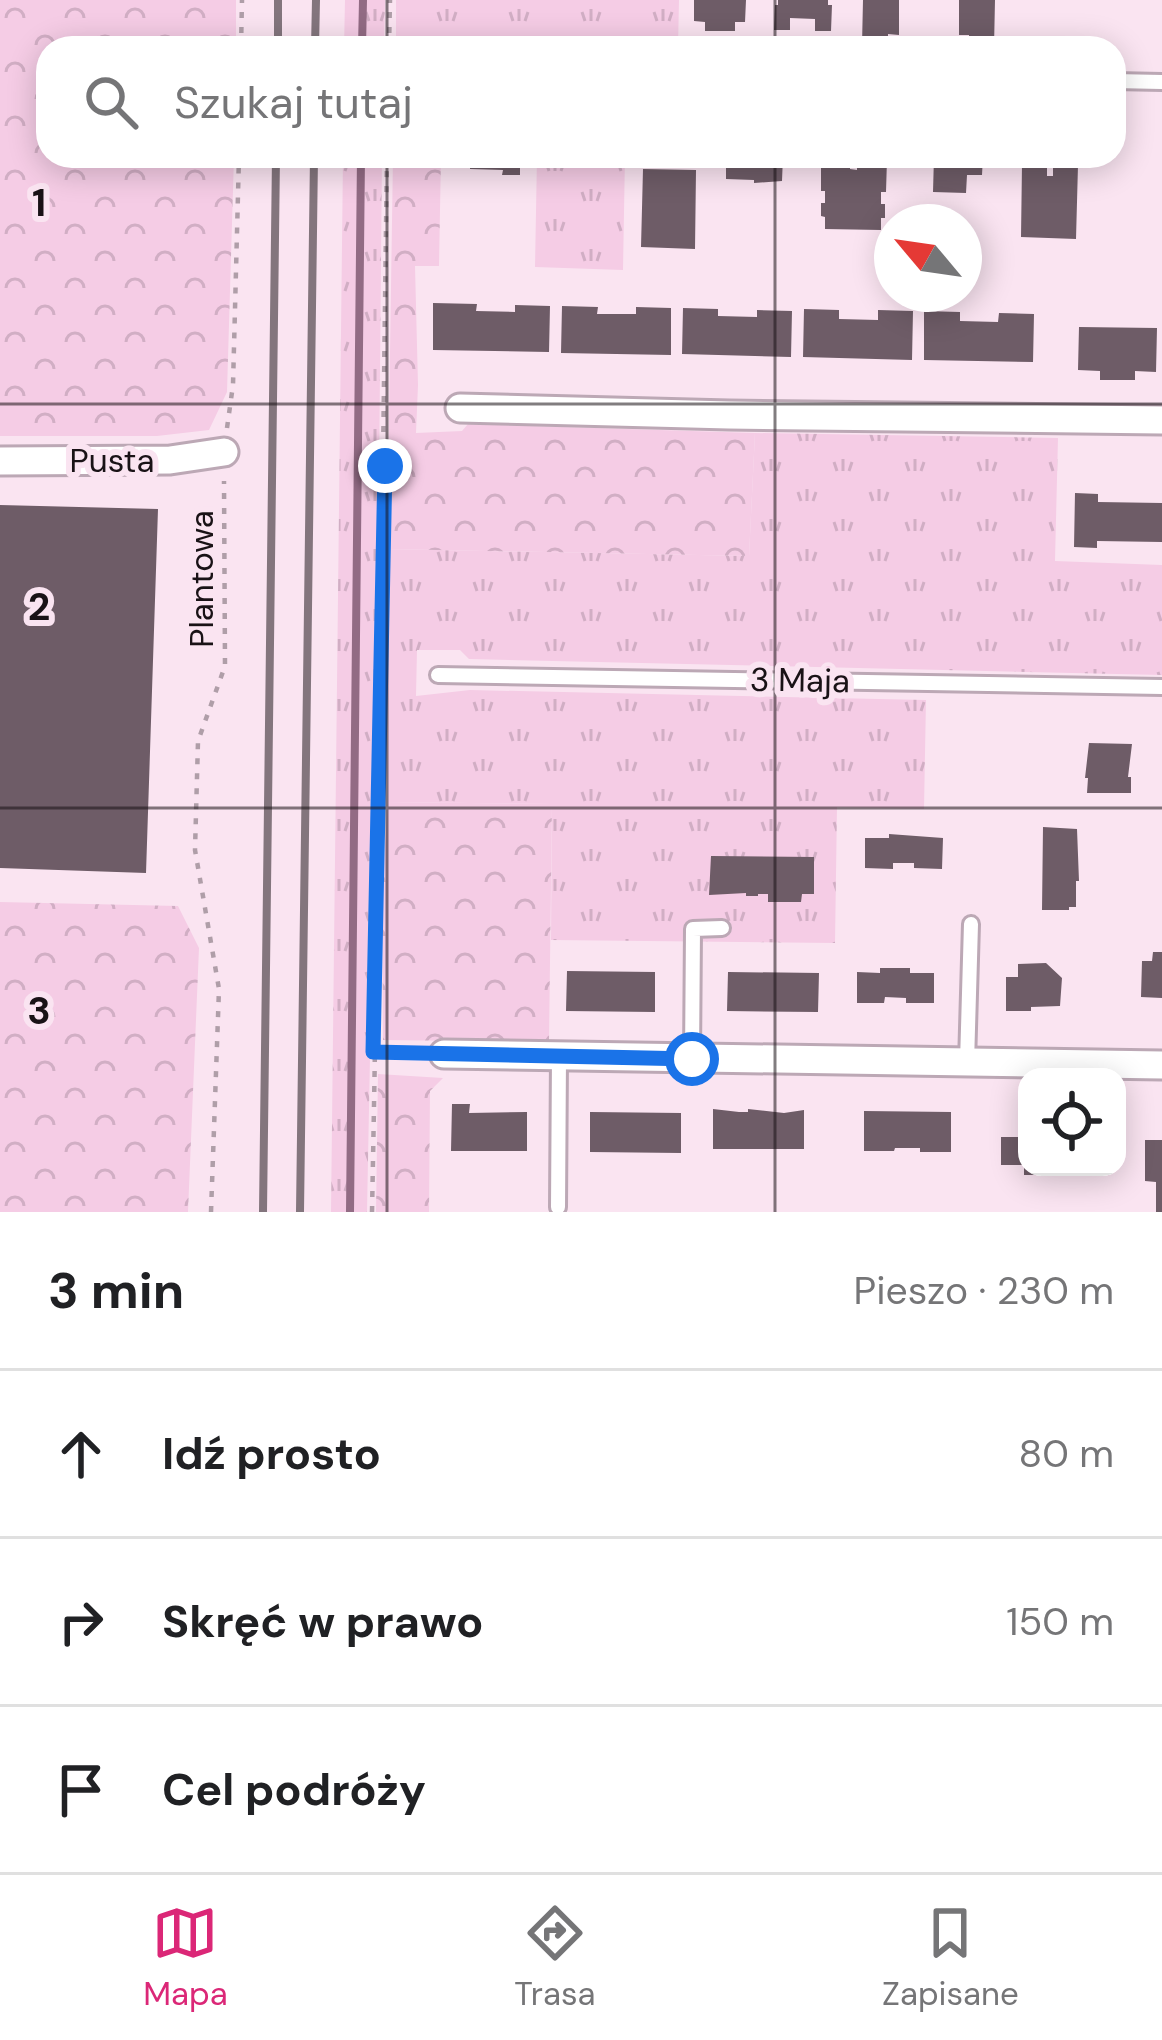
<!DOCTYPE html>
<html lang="pl">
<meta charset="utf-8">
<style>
body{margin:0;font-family:"DM Sans",sans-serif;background:#f2f2f2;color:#202124}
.controls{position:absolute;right:36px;bottom:36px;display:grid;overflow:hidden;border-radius:24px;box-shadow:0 6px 30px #0003}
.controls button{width:108px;height:108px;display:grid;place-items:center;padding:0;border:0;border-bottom:3px solid #e0e0e0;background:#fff;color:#202124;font:60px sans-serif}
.compass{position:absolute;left:874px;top:204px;width:108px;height:108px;border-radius:50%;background:#fff;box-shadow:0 6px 30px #0003;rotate:299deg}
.stop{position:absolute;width:36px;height:36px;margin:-27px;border:9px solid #1a73e8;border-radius:50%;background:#fff}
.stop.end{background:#1a73e8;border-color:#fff;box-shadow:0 3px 12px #0008}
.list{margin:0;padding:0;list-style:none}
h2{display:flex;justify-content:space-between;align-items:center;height:156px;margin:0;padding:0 48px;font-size:51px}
h2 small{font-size:39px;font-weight:400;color:#757577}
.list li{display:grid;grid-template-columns:78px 1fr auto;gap:36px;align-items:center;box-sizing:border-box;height:168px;padding:0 48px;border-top:3px solid #e0e0e0}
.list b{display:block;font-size:45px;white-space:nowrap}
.list em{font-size:39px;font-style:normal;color:#757577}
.icon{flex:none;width:66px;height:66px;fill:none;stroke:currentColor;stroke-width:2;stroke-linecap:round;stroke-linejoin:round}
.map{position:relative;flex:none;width:1162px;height:1212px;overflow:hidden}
.search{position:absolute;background:#fff;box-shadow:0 6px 30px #0003;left:36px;right:36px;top:36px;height:132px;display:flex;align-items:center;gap:30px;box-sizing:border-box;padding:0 42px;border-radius:36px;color:#757577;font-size:45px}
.sheet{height:660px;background:#fff}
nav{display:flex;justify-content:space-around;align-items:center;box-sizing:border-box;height:168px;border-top:3px solid #e0e0e0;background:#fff;font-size:33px;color:#757577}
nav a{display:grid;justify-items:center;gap:6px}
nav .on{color:#db2777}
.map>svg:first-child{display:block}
</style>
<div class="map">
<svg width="1162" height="1212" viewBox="0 0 1162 1212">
<defs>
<pattern id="grass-tufts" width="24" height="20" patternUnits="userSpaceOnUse" patternTransform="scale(3)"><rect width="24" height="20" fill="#f5cce5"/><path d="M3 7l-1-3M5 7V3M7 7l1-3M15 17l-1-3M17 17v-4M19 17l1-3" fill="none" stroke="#d1aec4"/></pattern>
<pattern id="forest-crowns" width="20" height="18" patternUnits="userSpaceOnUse" patternTransform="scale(3)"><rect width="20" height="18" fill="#f5cce5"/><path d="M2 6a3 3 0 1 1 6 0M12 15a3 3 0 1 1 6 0" fill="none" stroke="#d1aec4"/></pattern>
</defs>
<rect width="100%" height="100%" fill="#fae4f1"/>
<path fill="url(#grass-tufts)" d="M 345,0 L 385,0 L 384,48 L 344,48 Z
M 396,0 L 679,0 L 678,48 L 396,48 Z
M 343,156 L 382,156 L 377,696 L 367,1212 L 331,1212 Z
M 537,156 L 625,156 L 623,270 L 535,267 Z
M 755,433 L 1058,438 L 1055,561 L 1162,565 L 1162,675 L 469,659 L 460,650 L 417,650 L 416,696 L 470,690 L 926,700 L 924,809 L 837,807 L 835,943 L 551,940 L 552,804 L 388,802 L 387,549 L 749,556 Z"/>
<path fill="url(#forest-crowns)" d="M 0,0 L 236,0 L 236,48 L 48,48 L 48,156 L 234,156 L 227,392 L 209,430 L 157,436 L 0,436 Z
M 393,156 L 441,156 L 439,266 L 415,266 L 418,385 L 416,433 L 462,431 L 468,424 L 755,433 L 749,556 L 387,549 Z
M 388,802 L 552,804 L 549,1042 L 383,1040 L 382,890 Z
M 0,902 L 178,906 L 199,948 L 188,1212 L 0,1212 Z
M 378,1074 L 443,1078 L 430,1091 L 429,1212 L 376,1212 Z"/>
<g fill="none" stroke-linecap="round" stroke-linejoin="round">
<path stroke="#926b84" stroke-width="8" d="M 362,48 L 363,0
M 350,1212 L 361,156"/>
</g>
<path fill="#6e5c67" d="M 694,0 L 746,0 L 745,22 L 735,22 L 735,31 L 705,31 L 705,22 L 694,21 Z
M 778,0 L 828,0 L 828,5 L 832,5 L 831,31 L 815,31 L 815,19 L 790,18 L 790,30 L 774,30 L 775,5 L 778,5 Z
M 863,0 L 899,0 L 899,35 L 888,34 L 888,45 L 862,45 Z
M 959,0 L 995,0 L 994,47 L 969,46 L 969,35 L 959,35 Z
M 470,156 L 520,156 L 520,175 L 502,175 L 503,170 L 470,169 Z
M 726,156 L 783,156 L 782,181 L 754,183 L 754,180 L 726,179 Z
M 827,156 L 850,159 L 850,169 L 857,170 L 857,159 L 881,156 L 881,159 L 887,159 L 886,192 L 881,192 L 881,204 L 885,204 L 885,218 L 881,218 L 881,230 L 825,229 L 825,217 L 821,216 L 821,203 L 825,203 L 825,191 L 821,191 L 821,158 Z
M 934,156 L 983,156 L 982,175 L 967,175 L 966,193 L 933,192 Z
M 1024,161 L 1038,161 L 1038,165 L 1047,165 L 1047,176 L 1053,176 L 1053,165 L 1062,165 L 1062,161 L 1075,161 L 1076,166 L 1078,165 L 1076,239 L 1021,237 L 1022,164 Z
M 643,169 L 696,170 L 695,249 L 641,247 Z
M 433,303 L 477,304 L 476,311 L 515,312 L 515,305 L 550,306 L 549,352 L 433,350 Z
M 562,306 L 598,307 L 597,314 L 636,314 L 636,307 L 671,308 L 671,355 L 561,353 Z
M 683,308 L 718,309 L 718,316 L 757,317 L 757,310 L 792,311 L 791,357 L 682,354 Z
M 804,309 L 839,310 L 839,319 L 878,320 L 878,310 L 913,311 L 912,360 L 803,357 Z
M 924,311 L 960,312 L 960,321 L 998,322 L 999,313 L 1034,314 L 1033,362 L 924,360 Z
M 1079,327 L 1157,328 L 1156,372 L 1135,371 L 1135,380 L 1100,380 L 1100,371 L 1078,370 Z
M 1075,493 L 1098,494 L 1098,502 L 1162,503 L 1162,542 L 1097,541 L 1097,548 L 1074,547 Z
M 0,505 L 158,509 L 146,873 L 0,868 Z
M 1089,743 L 1132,744 L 1128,777 L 1131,777 L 1131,793 L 1087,793 L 1088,778 L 1085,778 Z
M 1043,827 L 1077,829 L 1079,881 L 1076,881 L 1076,907 L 1069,907 L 1069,910 L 1042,910 Z
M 889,834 L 943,838 L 942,869 L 914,868 L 914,863 L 893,863 L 893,869 L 865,868 L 865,838 L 889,838 Z
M 711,856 L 814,857 L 814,894 L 802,894 L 801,902 L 768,902 L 768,894 L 758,894 L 758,896 L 746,896 L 746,893 L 709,895 Z
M 1153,952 L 1162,952 L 1162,998 L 1141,997 L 1142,961 L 1152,961 Z
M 1046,963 L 1062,978 L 1060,1006 L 1031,1007 L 1031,1011 L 1006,1011 L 1006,977 L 1018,977 L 1018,964 Z
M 880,968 L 910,968 L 910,973 L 934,973 L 934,1003 L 906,1003 L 906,998 L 885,997 L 884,1003 L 857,1003 L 857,972 L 880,973 Z
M 567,971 L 655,972 L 655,1012 L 566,1011 Z
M 728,972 L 819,973 L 818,1012 L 727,1011 Z
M 452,1104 L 470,1104 L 469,1113 L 527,1112 L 527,1151 L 451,1151 Z
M 713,1109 L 739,1112 L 748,1112 L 748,1109 L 784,1113 L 804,1110 L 804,1149 L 713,1149 Z
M 864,1111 L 951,1112 L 951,1152 L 920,1152 L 920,1148 L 895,1148 L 894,1151 L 864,1151 Z
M 590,1112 L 681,1113 L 681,1153 L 590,1152 Z
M 1001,1137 L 1027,1137 L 1027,1165 L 1001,1165 Z
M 1145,1140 L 1162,1140 L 1162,1212 L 1156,1212 L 1156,1182 L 1145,1181 Z
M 1024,1167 L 1061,1167 L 1061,1175 L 1024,1175 Z"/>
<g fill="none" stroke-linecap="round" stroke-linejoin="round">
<defs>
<path id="lane" d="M 1114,81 L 1162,82
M 438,675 L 1162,687
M 692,1059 L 693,929 L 722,928
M 967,1063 L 971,924
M 558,1207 L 559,1057"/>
<path id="street" d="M 460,408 L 729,415 L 1162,420
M 0,461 L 170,460 L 224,452
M 444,1054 L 1162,1065"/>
</defs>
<use href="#lane" stroke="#bca8b5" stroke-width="20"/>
<use href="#street" stroke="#bca8b5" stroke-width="33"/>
<path stroke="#af9ea8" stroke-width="4.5" stroke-dasharray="6 9" stroke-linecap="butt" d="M 241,48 L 242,0
M 389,48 L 390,0
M 227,428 L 233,385 L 239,156
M 373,1052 L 420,1053
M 211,1212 L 219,989 L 195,850 L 198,741 L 225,666 L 224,481
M 372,1212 C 379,860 382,508 387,156"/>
<use href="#lane" stroke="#fff" stroke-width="14"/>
<use href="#street" stroke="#fff" stroke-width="27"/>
<path stroke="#83757d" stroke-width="8" d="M 278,48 L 278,0
M 315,48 L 316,0
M 263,1212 L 276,156
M 300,1212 L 314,156"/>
</g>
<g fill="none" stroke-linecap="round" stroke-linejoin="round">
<path stroke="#1a73e8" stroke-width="15" d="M 385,466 L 373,1052 L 692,1059"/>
</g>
<path fill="none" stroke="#191216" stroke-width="3" stroke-opacity="0.55" d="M 387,0 L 387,48M 775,0 L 775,48M 387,156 L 387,1212M 775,156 L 775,1212M 0,404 L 1162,404M 0,808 L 1162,808"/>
<g text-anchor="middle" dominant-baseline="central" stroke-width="12" stroke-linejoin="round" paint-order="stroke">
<g font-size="33" fill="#191216" stroke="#fae4f1">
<text x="112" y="460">Pusta</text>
<text transform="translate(201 579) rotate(-90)">Plantowa</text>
<text transform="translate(800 680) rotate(1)">3 Maja</text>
</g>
</g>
<g font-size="39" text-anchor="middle" font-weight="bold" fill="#191216" stroke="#fae4f1" stroke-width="12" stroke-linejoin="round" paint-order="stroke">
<text x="39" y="216">1</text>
<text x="39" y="620">2</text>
<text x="39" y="1024">3</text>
</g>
</svg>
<div class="controls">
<button><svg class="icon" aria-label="locate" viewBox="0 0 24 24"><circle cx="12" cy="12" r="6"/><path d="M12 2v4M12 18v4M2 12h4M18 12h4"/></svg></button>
</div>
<svg class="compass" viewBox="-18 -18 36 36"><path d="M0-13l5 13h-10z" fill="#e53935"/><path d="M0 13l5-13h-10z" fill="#757577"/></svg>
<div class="stop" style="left:692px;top:1059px"></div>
<div class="stop end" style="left:385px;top:466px"></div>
<div class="search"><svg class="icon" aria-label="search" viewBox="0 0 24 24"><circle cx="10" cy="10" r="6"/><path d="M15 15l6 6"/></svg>Szukaj tutaj</div>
</div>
<section class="sheet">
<h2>3 min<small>Pieszo · 230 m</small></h2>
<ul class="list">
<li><svg class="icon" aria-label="ahead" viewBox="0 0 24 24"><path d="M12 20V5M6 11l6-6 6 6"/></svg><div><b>Idź prosto</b></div><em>80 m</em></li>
<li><svg class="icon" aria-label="right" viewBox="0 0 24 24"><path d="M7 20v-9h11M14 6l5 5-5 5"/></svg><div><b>Skręć w prawo</b></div><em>150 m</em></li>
<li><svg class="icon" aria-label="arrive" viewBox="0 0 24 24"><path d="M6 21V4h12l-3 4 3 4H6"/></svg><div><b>Cel podróży</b></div></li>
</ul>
</section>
<nav>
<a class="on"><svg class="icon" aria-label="map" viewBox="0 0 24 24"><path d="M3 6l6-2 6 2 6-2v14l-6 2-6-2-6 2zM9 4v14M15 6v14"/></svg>Mapa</a>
<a><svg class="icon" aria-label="directions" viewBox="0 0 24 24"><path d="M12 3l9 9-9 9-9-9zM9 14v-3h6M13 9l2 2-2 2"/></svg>Trasa</a>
<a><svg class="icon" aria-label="saved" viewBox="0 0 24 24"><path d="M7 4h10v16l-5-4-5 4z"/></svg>Zapisane</a>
</nav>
